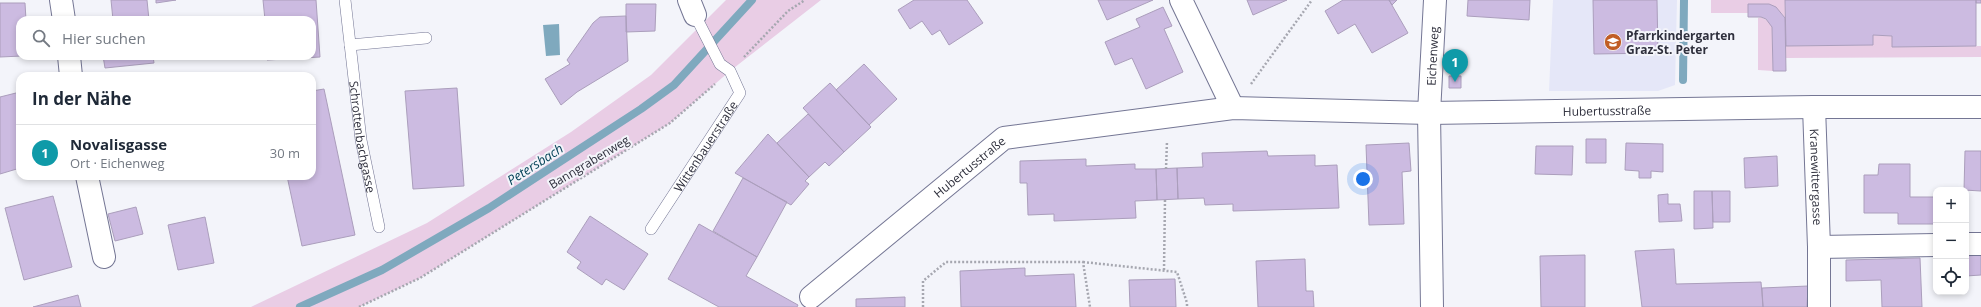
<!DOCTYPE html>
<html lang="de">
<meta charset="utf-8">
<style>
body{margin:0;font-family:"Open Sans",sans-serif;background:#f6f6f7;color:#1f2937}
.controls{position:absolute;right:12px;bottom:12px;display:grid;overflow:hidden;border-radius:8px;box-shadow:0 2px 6px #0003}
.controls button{width:36px;height:36px;display:grid;place-items:center;padding:0;border:0;border-bottom:1px solid #e0e1e3;background:#fff;color:#1f2937;font:20px sans-serif}
.you{position:absolute;left:1363px;top:179px;width:14px;height:14px;margin:-10px;border:3px solid #fff;border-radius:50%;background:#1a73e8;box-shadow:0 0 0 6px #1a73e833}
.badge{display:grid;place-items:center;width:26px;height:26px;border-radius:50%;background:#b45309;color:#fff;font-size:13px;font-weight:700}
.pin{position:absolute;translate:-50% -33px;filter:drop-shadow(0 1px 2px #0008)}
.pin::after{content:'';position:absolute;top:21px;width:14px;height:12px;background:inherit;clip-path:polygon(0 0,100% 0,50% 100%)}
.list{margin:0;padding:0;list-style:none}
h2{display:flex;justify-content:space-between;align-items:center;height:52px;margin:0;padding:0 16px;font-size:17px}
h2 small{font-size:13px;font-weight:400;color:#747a83}
.list li{display:grid;grid-template-columns:26px 1fr auto;gap:12px;align-items:center;box-sizing:border-box;height:56px;padding:0 16px;border-top:1px solid #e0e1e3}
.list b{display:block;font-size:15px;white-space:nowrap}
.list p{margin:0;font-size:13px;white-space:nowrap;color:#747a83}
.list em{font-size:13px;font-style:normal;color:#747a83}
.icon{flex:none;width:22px;height:22px;fill:none;stroke:currentColor;stroke-width:2;stroke-linecap:round;stroke-linejoin:round}
.map{position:relative;flex:none;width:1981px;height:307px;overflow:hidden}
.search{position:absolute;background:#fff;box-shadow:0 2px 6px #0003;left:16px;top:16px;width:300px;height:44px;display:flex;align-items:center;gap:10px;box-sizing:border-box;padding:0 14px;border-radius:12px;color:#747a83;font-size:15px}
.panel{position:absolute;background:#fff;box-shadow:0 2px 6px #0003;left:16px;top:72px;width:300px;height:108px;border-radius:12px}
.map>svg:first-child{display:block}
</style>
<div class="map">
<svg width="1981" height="307" viewBox="0 0 1981 307">
<rect width="100%" height="100%" fill="#f3f4fa"/>
<path fill="#e5e7f8" d="M 1553,0 L 1677,0 L 1675,85 L 1658,91 L 1549,91 Z"/>
<path fill="#e9cde5" d="M 726,0 L 821,0 L 730,71 L 670,123 L 420,278 L 359,307 L 251,307 L 427,223 L 571,132 L 651,75 Z
M 1711,0 L 1785,0 L 1785,18 C 1774,2 1767,4 1748,4 L 1748,13 L 1711,13 Z
M 1761,17 L 1770,22 L 1772,27 L 1773,71 L 1758,70 L 1758,18 Z
M 1873,35 L 1892,36 L 1892,47 L 1981,46 L 1981,57 L 1786,58 L 1786,46 L 1872,45 Z"/>
<path fill="#7fa9be" d="M 559,24 L 560,55 L 546,56 L 543,25 Z"/>
<g fill="none" stroke-linecap="round" stroke-linejoin="round">
<path stroke="#7fa9be" stroke-width="8" d="M 1683,80 L 1684,0
M 300,307 L 382,270 L 489,208 L 641,109 L 674,85 L 752,0"/>
</g>
<path fill="#ccbbe1" stroke="#ab9ebc" d="M 111,0 L 147,0 L 149,20 L 113,20 Z
M 156,0 L 176,0 L 156,3 Z
M 263,0 L 316,0 L 320,57 L 267,60 L 267,56 L 312,56 L 312,20 L 265,20 Z
M 914,0 L 967,0 L 983,23 L 949,45 L 940,30 L 932,35 L 922,21 L 910,29 L 898,10 Z
M 1098,0 L 1153,0 L 1107,20 Z
M 1247,0 L 1287,0 L 1253,15 Z
M 1343,0 L 1389,0 L 1408,33 L 1372,53 L 1355,24 L 1338,34 L 1325,11 Z
M 1389,0 L 1397,0 L 1392,5 Z
M 1468,0 L 1530,0 L 1529,20 L 1467,16 Z
M 1593,0 L 1657,0 L 1658,53 L 1594,54 Z
M 1785,0 L 1976,0 L 1976,46 L 1892,47 L 1892,36 L 1873,35 L 1873,45 L 1786,46 Z
M 1976,0 L 1981,0 L 1981,3 L 1976,3 Z
M 0,3 L 25,3 L 26,20 L 20,20 L 20,56 L 22,56 L 0,57 Z
M 626,4 L 656,4 L 655,31 L 626,32 Z
M 1748,4 L 1769,4 L 1776,7 L 1785,18 L 1786,71 L 1773,71 L 1772,27 L 1766,19 L 1761,17 L 1748,17 Z
M 1163,7 L 1172,26 L 1164,29 L 1183,72 L 1146,89 L 1132,58 L 1115,65 L 1105,42 L 1140,27 L 1136,19 Z
M 626,16 L 628,61 L 577,92 L 561,105 L 545,79 L 570,64 L 567,60 L 593,23 L 600,17 Z
M 103,56 L 153,56 L 154,63 L 105,68 Z
M 864,64 L 897,99 L 869,125 L 836,90 Z
M 1449,76 L 1461,76 L 1461,88 L 1449,88 Z
M 830,83 L 871,127 L 844,152 L 803,108 Z
M 457,88 L 464,186 L 413,189 L 405,91 Z
M 324,89 L 355,235 L 302,246 L 287,176 L 312,176 L 312,91 Z
M 20,92 L 20,168 L 0,174 L 0,97 Z
M 808,114 L 844,152 L 829,166 L 825,162 L 809,177 L 777,143 Z
M 768,134 L 809,177 L 805,181 L 809,184 L 791,205 L 735,173 Z
M 1586,139 L 1606,139 L 1606,163 L 1586,163 Z
M 1409,143 L 1411,171 L 1402,172 L 1404,224 L 1369,225 L 1366,145 Z
M 1626,143 L 1663,144 L 1663,172 L 1651,171 L 1651,178 L 1639,178 L 1639,171 L 1625,170 Z
M 1536,146 L 1573,146 L 1572,175 L 1535,174 Z
M 1267,151 L 1268,156 L 1315,155 L 1315,166 L 1337,165 L 1339,208 L 1233,211 L 1233,204 L 1205,205 L 1204,198 L 1178,199 L 1177,168 L 1203,167 L 1202,153 Z
M 1965,151 L 1981,151 L 1981,191 L 1964,190 Z
M 1777,156 L 1778,186 L 1745,188 L 1744,158 Z
M 1086,159 L 1086,166 L 1135,164 L 1135,169 L 1156,169 L 1157,200 L 1135,201 L 1136,218 L 1054,221 L 1054,214 L 1028,215 L 1027,183 L 1020,183 L 1020,161 Z
M 1879,164 L 1910,164 L 1910,197 L 1936,197 L 1936,224 L 1898,224 L 1898,213 L 1864,213 L 1864,175 L 1878,175 Z
M 1177,168 L 1178,199 L 1157,200 L 1156,169 Z
M 743,178 L 787,202 L 757,257 L 713,231 Z
M 1694,191 L 1712,191 L 1713,228 L 1694,229 Z
M 1712,191 L 1730,191 L 1730,222 L 1713,222 Z
M 1668,194 L 1668,204 L 1680,204 L 1682,221 L 1659,222 L 1658,195 Z
M 53,196 L 72,267 L 24,280 L 5,208 Z
M 136,207 L 143,234 L 115,241 L 108,214 Z
M 590,216 L 648,254 L 624,290 L 606,279 L 602,285 L 577,268 L 581,262 L 567,252 Z
M 205,217 L 214,263 L 178,270 L 168,225 Z
M 699,224 L 757,257 L 746,276 L 798,305 L 797,307 L 719,307 L 668,279 Z
M 1674,249 L 1676,284 L 1761,282 L 1763,307 L 1642,307 L 1635,251 Z
M 1585,255 L 1585,307 L 1541,307 L 1540,256 Z
M 1981,255 L 1981,275 L 1966,276 L 1966,256 Z
M 1920,258 L 1922,307 L 1882,307 L 1881,280 L 1846,281 L 1846,260 Z
M 1305,259 L 1306,291 L 1313,291 L 1314,307 L 1258,307 L 1256,261 Z
M 1025,268 L 1025,276 L 1074,274 L 1076,307 L 961,307 L 960,271 Z
M 1175,279 L 1176,307 L 1130,307 L 1129,280 Z
M 1808,286 L 1807,307 L 1763,307 L 1762,288 Z
M 78,295 L 81,307 L 33,307 Z
M 905,297 L 905,307 L 856,307 L 856,299 Z"/>
<g fill="none" stroke-linecap="round" stroke-linejoin="round">
<defs>
<g id="service">
<path id="s1" d="M 345,0 L 361,140 L 379,227"/>
<path d="M 350,45 L 426,38"/>
<path id="s2" d="M 651,229 L 740,93 L 730,71 L 720,64 L 695,15"/>
</g>
<g id="minor">
<path d="M 61,0 L 64,20"/>
<path d="M 689,0 L 695,15"/>
<path d="M 1181,0 L 1233,108"/>
<path d="M 69,56 L 71,76"/>
<path id="s3" d="M 1814,107 L 1819,247 L 1819,307"/>
<path d="M 87,176 L 104,257"/>
<path d="M 1966,244 L 1981,244"/>
<path d="M 1819,247 L 1936,245"/>
<path id="s4" d="M 811,297 L 1004,138 L 1233,108 L 1429,113 L 1814,107 L 1981,107"/>
<path id="s5" d="M 1432,307 L 1429,113 L 1435,0"/>
</g>
</defs>
<use href="#service" stroke="#747694" stroke-width="12"/>
<use href="#minor" stroke="#747694" stroke-width="24"/>
<path stroke="#a6a7b0" stroke-width="2.5" stroke-dasharray="2 2" stroke-linecap="butt" d="M 744,57 L 788,11 L 805,0
M 1251,84 L 1312,0
M 1166,169 L 1167,141
M 1083,262 L 1177,272 L 1187,303 L 1187,307
M 1164,270 L 1165,199
M 359,307 L 420,278 L 670,123 L 715,84
M 923,307 L 923,281 L 946,262 L 1083,262 L 1090,307"/>
<use href="#service" stroke="#fff" stroke-width="11"/>
<use href="#minor" stroke="#fff" stroke-width="22"/>
</g>
<defs>
<symbol id="school-disc" viewBox="-11 -11 22 22"><circle r="9.5" fill="#c15e25" stroke="#f3f4fa"/><path d="M0-5L7-2L0 1L-7-2ZM-4 1L0 2.5L4 1V4Q0 6-4 4Z" fill="#fff"/></symbol>
</defs>
<g fill-rule="evenodd">
<use href="#school-disc" x="1603" y="32" width="20" height="20"/>
</g>
<g text-anchor="middle" dominant-baseline="central" stroke-width="4" stroke-linejoin="round" paint-order="stroke">
<g font-size="12" font-weight="bold" fill="#2f303d" stroke="#f3f4fa" text-anchor="start">
<text x="1626" y="35">Pfarrkindergarten<tspan x="1626" dy="14">Graz-St. Peter</tspan></text>
</g>
<g font-size="12" fill="#2f303d" stroke="#f3f4fa">
<text stroke="none"><textPath href="#s5" startOffset="251">Eichenweg</textPath></text>
<text stroke="none"><textPath href="#s4" startOffset="855">Hubertusstraße</textPath></text>
<text stroke="none"><textPath href="#s1" startOffset="138">Schrottenbachgasse</textPath></text>
<text stroke="none"><textPath href="#s2" startOffset="99">Wittenbauerstraße</textPath></text>
<text transform="translate(589 162) rotate(-31)">Banngrabenweg</text>
<text stroke="none"><textPath href="#s4" startOffset="205">Hubertusstraße</textPath></text>
<text stroke="none"><textPath href="#s3" startOffset="70">Kranewittergasse</textPath></text>
</g>
<g font-size="13" font-style="italic" fill="#034157" stroke="#f3f4fa">
<text transform="translate(535 164) rotate(-33)">Petersbach</text>
</g>
</g>
</svg>
<div class="controls">
<button>+</button>
<button>−</button>
<button><svg class="icon" aria-label="locate" viewBox="0 0 24 24"><circle cx="12" cy="12" r="6"/><path d="M12 2v4M12 18v4M2 12h4M18 12h4"/></svg></button>
</div>
<div class="you"></div>
<div class="pin badge" style="left:1455px;top:82px;background:#0f9aa8">1</div>
<div class="search"><svg class="icon" aria-label="search" viewBox="0 0 24 24"><circle cx="10" cy="10" r="6"/><path d="M15 15l6 6"/></svg>Hier suchen</div>
<section class="panel">
<h2>In der Nähe<small></small></h2>
<ul class="list">
<li><span class="badge" style="background:#0f9aa8">1</span><div><b>Novalisgasse</b><p>Ort · Eichenweg</p></div><em>30 m</em></li>
</ul>
</section>
</div>
